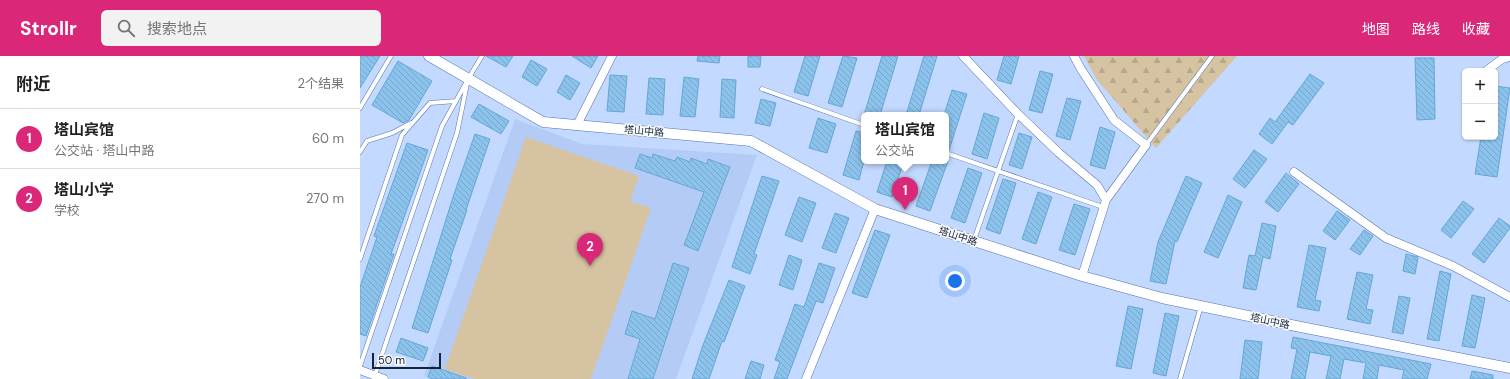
<!DOCTYPE html>
<html lang="zh">
<meta charset="utf-8">
<style>
body{margin:0;font-family:"DM Sans","Noto Sans SC",sans-serif;background:#f2f2f2;color:#202124}
.controls{position:absolute;right:12px;top:12px;display:grid;overflow:hidden;border-radius:6px;box-shadow:0 1px 3px #0004}
.controls button{width:36px;height:36px;display:grid;place-items:center;padding:0;border:0;border-bottom:1px solid #e0e0e0;background:#fff;color:#202124;font:20px sans-serif}
.scale{position:absolute;left:12px;bottom:10px;width:69px;box-sizing:border-box;padding-left:4px;border:2px solid #16233a;border-top:0;font-size:11px;line-height:14px;white-space:nowrap;color:#16233a;-webkit-text-stroke:3px #f9f9f9;paint-order:stroke}
.you{position:absolute;left:595px;top:225px;width:14px;height:14px;margin:-10px;border:3px solid #fff;border-radius:50%;background:#1a73e8;box-shadow:0 0 0 6px #1a73e833}
.badge{display:grid;place-items:center;width:26px;height:26px;border-radius:50%;background:#db2777;color:#fff;font-size:13px;font-weight:700}
.pin{position:absolute;translate:-50% -33px;filter:drop-shadow(0 1px 2px #0008)}
.pin::after{content:'';position:absolute;top:21px;width:14px;height:12px;background:inherit;clip-path:polygon(0 0,100% 0,50% 100%)}
.popup{position:absolute;left:501px;top:56px;width:88px;height:52px;box-sizing:border-box;display:grid;place-content:center;border-radius:6px;background:#fff;filter:drop-shadow(0 1px 3px #0005);font-size:13px;white-space:nowrap;color:#757577}
.popup b{font-size:15px;color:#202124}
.popup::after{content:'';position:absolute;left:50%;top:100%;margin-left:-8px;border:8px solid transparent;border-top-color:#fff}
.list{margin:0;padding:0;list-style:none}
h2{display:flex;justify-content:space-between;align-items:center;height:52px;margin:0;padding:0 16px;font-size:17px}
h2 small{font-size:13px;font-weight:400;color:#757577}
.list li{display:grid;grid-template-columns:26px 1fr auto;gap:12px;align-items:center;box-sizing:border-box;height:60px;padding:0 16px;border-top:1px solid #e0e0e0}
.list b{display:block;font-size:15px;white-space:nowrap}
.list p{margin:0;font-size:13px;white-space:nowrap;color:#757577}
.list em{font-size:13px;font-style:normal;color:#757577}
.icon{flex:none;width:22px;height:22px;fill:none;stroke:currentColor;stroke-width:2;stroke-linecap:round;stroke-linejoin:round}
.map{position:relative;flex:none;width:1150px;height:323px;overflow:hidden}
header{display:flex;align-items:center;gap:24px;box-sizing:border-box;height:56px;padding:0 20px;background:#db2777;color:#fff}
header strong{font-size:19px}
nav{display:flex;gap:22px;margin-inline-start:auto;font-size:14px}
.search{width:280px;height:36px;background:#f2f2f2;display:flex;align-items:center;gap:10px;box-sizing:border-box;padding:0 14px;border-radius:6px;color:#757577;font-size:15px}
main{display:flex}
aside{flex:1;background:#fff}
.map>svg:first-child{display:block}
</style>
<header>
<strong>Strollr</strong>
<div class="search"><svg class="icon" aria-label="search" viewBox="0 0 24 24"><circle cx="10" cy="10" r="6"/><path d="M15 15l6 6"/></svg>搜索地点</div>
<nav><a>地图</a><a>路线</a><a>收藏</a></nav>
</header>
<main>
<aside>
<h2>附近<small>2个结果</small></h2>
<ul class="list">
<li><span class="badge">1</span><div><b>塔山宾馆</b><p>公交站 · 塔山中路</p></div><em>60 m</em></li>
<li><span class="badge">2</span><div><b>塔山小学</b><p>学校</p></div><em>270 m</em></li>
</ul>
</aside>
<div class="map">
<svg width="1150" height="323" viewBox="0 0 1150 323">
<defs>
<pattern id="forest-firs" width="22" height="20" patternUnits="userSpaceOnUse"><rect width="22" height="20" fill="#d6c3a1"/><path d="M5 1l3.5 6h-7zM16 11l3.5 6h-7z" fill="#b7a78b"/></pattern>
<pattern id="building-back-hatch" width="6" height="6" patternUnits="userSpaceOnUse"><rect width="6" height="6" fill="#8cc3ed"/><path d="M-1 5l2 2M0 0l6 6M5-1l2 2" fill="none" stroke="#78a7cc"/></pattern>
</defs>
<rect width="100%" height="100%" fill="#c3d9ff"/>
<path fill="#b4ccf5" d="M 155,63 L 222,88 L 397,99 L 316,323 L 73,323 L 64,320 Z"/>
<path fill="url(#forest-firs)" d="M 724,0 L 877,0 L 796,92 L 737,24 Z"/>
<path fill="#d6c3a1" d="M 166,81 L 279,120 L 270,145 L 291,152 L 231,323 L 115,323 L 85,313 Z"/>
<path fill="url(#building-back-hatch)" stroke="#65a6d5" d="M 0,0 L 20,0 L 0,32 Z
M 126,0 L 153,0 L 146,11 Z
M 212,0 L 238,0 L 231,12 Z
M 338,0 L 360,0 L 359,7 L 337,5 Z
M 388,0 L 401,0 L 400,11 L 388,11 Z
M 445,0 L 460,0 L 448,40 L 434,36 Z
M 483,0 L 497,2 L 482,51 L 468,47 Z
M 522,0 L 538,0 L 520,59 L 504,59 Z
M 564,0 L 577,0 L 559,59 L 546,59 Z
M 644,0 L 659,0 L 651,28 L 637,24 Z
M 1055,2 L 1074,2 L 1075,63 L 1057,64 Z
M 171,4 L 187,13 L 177,30 L 162,21 Z
M 38,5 L 72,25 L 49,64 L 43,67 L 12,49 Z
M 680,15 L 693,18 L 682,57 L 669,54 Z
M 950,18 L 964,27 L 933,69 L 928,66 L 912,88 L 899,78 L 910,62 L 915,66 Z
M 206,19 L 220,27 L 210,44 L 197,36 Z
M 250,19 L 267,20 L 264,56 L 247,55 Z
M 324,21 L 339,23 L 335,61 L 320,60 Z
M 289,22 L 305,23 L 303,59 L 286,58 Z
M 362,23 L 376,24 L 374,62 L 360,61 Z
M 1135,30 L 1150,32 L 1137,121 L 1115,118 L 1121,81 L 1135,81 Z
M 592,34 L 607,38 L 589,94 L 586,94 L 586,59 L 584,59 Z
M 707,42 L 721,45 L 710,84 L 696,80 Z
M 401,43 L 416,47 L 410,70 L 395,67 Z
M 119,48 L 149,65 L 141,78 L 111,61 Z
M 624,57 L 639,62 L 627,103 L 612,98 Z
M 458,62 L 476,68 L 467,97 L 449,92 Z
M 740,71 L 755,76 L 745,113 L 730,109 Z
M 496,75 L 504,77 L 504,105 L 499,124 L 483,119 Z
M 659,77 L 672,81 L 662,113 L 649,109 Z
M 115,78 L 130,83 L 106,154 L 107,154 L 90,203 L 92,204 L 68,277 L 52,272 L 94,138 Z
M 47,87 L 68,94 L 31,198 L 34,198 L 6,280 L 0,278 L 0,231 L 17,181 L 14,180 Z
M 894,94 L 907,103 L 885,132 L 873,123 Z
M 280,98 L 292,102 L 293,98 L 315,105 L 317,101 L 330,106 L 331,102 L 347,108 L 348,103 L 370,111 L 338,195 L 324,189 L 344,136 L 275,112 Z
M 527,105 L 544,105 L 532,141 L 517,136 Z
M 572,105 L 588,105 L 570,155 L 556,150 Z
M 608,112 L 622,117 L 605,167 L 591,162 Z
M 926,117 L 939,128 L 918,156 L 905,146 Z
M 402,120 L 419,125 L 394,198 L 397,199 L 390,218 L 372,211 Z
M 826,120 L 842,127 L 817,186 L 815,185 L 806,228 L 790,225 L 798,186 Z
M 643,123 L 656,127 L 640,178 L 626,173 Z
M 678,136 L 692,141 L 676,188 L 662,183 Z
M 868,139 L 882,146 L 858,202 L 844,196 Z
M 439,141 L 456,147 L 442,186 L 425,179 Z
M 1103,145 L 1114,153 L 1091,182 L 1081,174 Z
M 714,148 L 730,153 L 715,199 L 699,194 Z
M 977,155 L 990,164 L 975,184 L 963,175 Z
M 475,157 L 489,162 L 476,197 L 462,192 Z
M 1139,162 L 1150,170 L 1150,172 L 1124,207 L 1112,198 Z
M 902,167 L 916,170 L 910,203 L 903,201 L 896,234 L 883,232 L 889,199 L 895,200 Z
M 515,174 L 530,179 L 507,242 L 492,237 Z
M 1004,174 L 1013,180 L 1000,199 L 990,193 Z
M 949,189 L 966,192 L 955,244 L 961,245 L 959,255 L 937,251 Z
M 1046,198 L 1058,201 L 1055,218 L 1043,215 Z
M 429,199 L 442,204 L 433,234 L 419,229 Z
M 313,207 L 329,212 L 293,323 L 268,323 L 280,283 L 265,278 L 272,255 L 295,263 Z
M 459,207 L 475,212 L 463,247 L 456,245 L 427,323 L 414,323 L 420,306 L 415,304 L 435,248 L 444,251 Z
M 1080,215 L 1091,218 L 1079,285 L 1067,283 Z
M 997,216 L 1013,219 L 1006,253 L 1013,254 L 1010,268 L 987,263 Z
M 369,224 L 385,230 L 364,286 L 362,285 L 349,323 L 332,323 L 343,289 Z
M 1112,239 L 1125,242 L 1115,292 L 1102,290 Z
M 1039,240 L 1050,242 L 1043,278 L 1032,276 Z
M 768,250 L 783,253 L 771,313 L 756,310 Z
M 805,257 L 819,260 L 806,320 L 793,317 Z
M 933,281 L 1071,308 L 1067,323 L 1042,323 L 1044,314 L 1019,309 L 1017,323 L 1003,323 L 1006,307 L 984,303 L 980,323 L 966,323 L 971,300 L 950,296 L 945,323 L 931,323 L 937,293 L 931,292 Z
M 41,282 L 68,292 L 63,305 L 36,296 Z
M 885,284 L 902,286 L 898,323 L 880,323 Z
M 391,305 L 404,309 L 400,323 L 385,323 Z
M 72,310 L 106,322 L 106,323 L 73,323 L 68,321 Z
M 1112,315 L 1133,319 L 1133,323 L 1110,323 Z"/>
<g fill="none" stroke-linecap="round" stroke-linejoin="round">
<defs>
<path id="service" d="M 402,33 L 504,69
M 0,52 L 31,0
M 786,89 L 852,0
M 0,96 L 7,85 L 32,77 L 51,67
M 586,97 L 743,151
M 614,184 L 658,58
M 0,203 L 42,79 L 70,47 L 96,45
M 0,310 L 82,70 L 106,27
M 15,319 L 97,77 L 108,23 L 122,0
M 820,323 L 841,250"/>
<path id="minor" d="M 603,0 L 658,58 L 699,97 L 737,129 L 746,144 L 722,220
M 714,0 L 721,13 L 754,64 L 786,89 L 746,144
M 1126,15 L 1142,3 L 1150,1
M 217,69 L 252,0
M 934,116 L 1026,182 L 1093,210 L 1150,241
M 0,314 L 24,323
M 446,323 L 515,153"/>
<path id="tertiary" d="M 69,0 L 183,66 L 391,85 L 515,153 L 722,220 L 802,242 L 941,271 L 1150,312"/>
</defs>
<use href="#service" stroke="#5373ac" stroke-width="5"/>
<use href="#minor" stroke="#5373ac" stroke-width="9"/>
<use href="#tertiary" stroke="#5373ac" stroke-width="11"/>
<use href="#service" stroke="#fff" stroke-width="4"/>
<use href="#minor" stroke="#fff" stroke-width="8"/>
<use href="#tertiary" stroke="#fff" stroke-width="10"/>
</g>
<g text-anchor="middle" dominant-baseline="central" stroke-width="3" stroke-linejoin="round" paint-order="stroke">
<g font-size="10" fill="#16233a" stroke="#f9f9f9">
<text transform="translate(284 75) rotate(5)">塔山中路</text>
<text transform="translate(598 180) rotate(18)">塔山中路</text>
<text transform="translate(910 265) rotate(12)">塔山中路</text>
</g>
</g>
</svg>
<div class="controls">
<button>+</button>
<button>−</button>
</div>
<div class="scale">50 m</div>
<div class="you"></div>
<div class="pin badge" style="left:545px;top:154px">1</div>
<div class="popup"><b>塔山宾馆</b>公交站</div>
<div class="pin badge" style="left:230px;top:210px">2</div>
</div>
</main>
